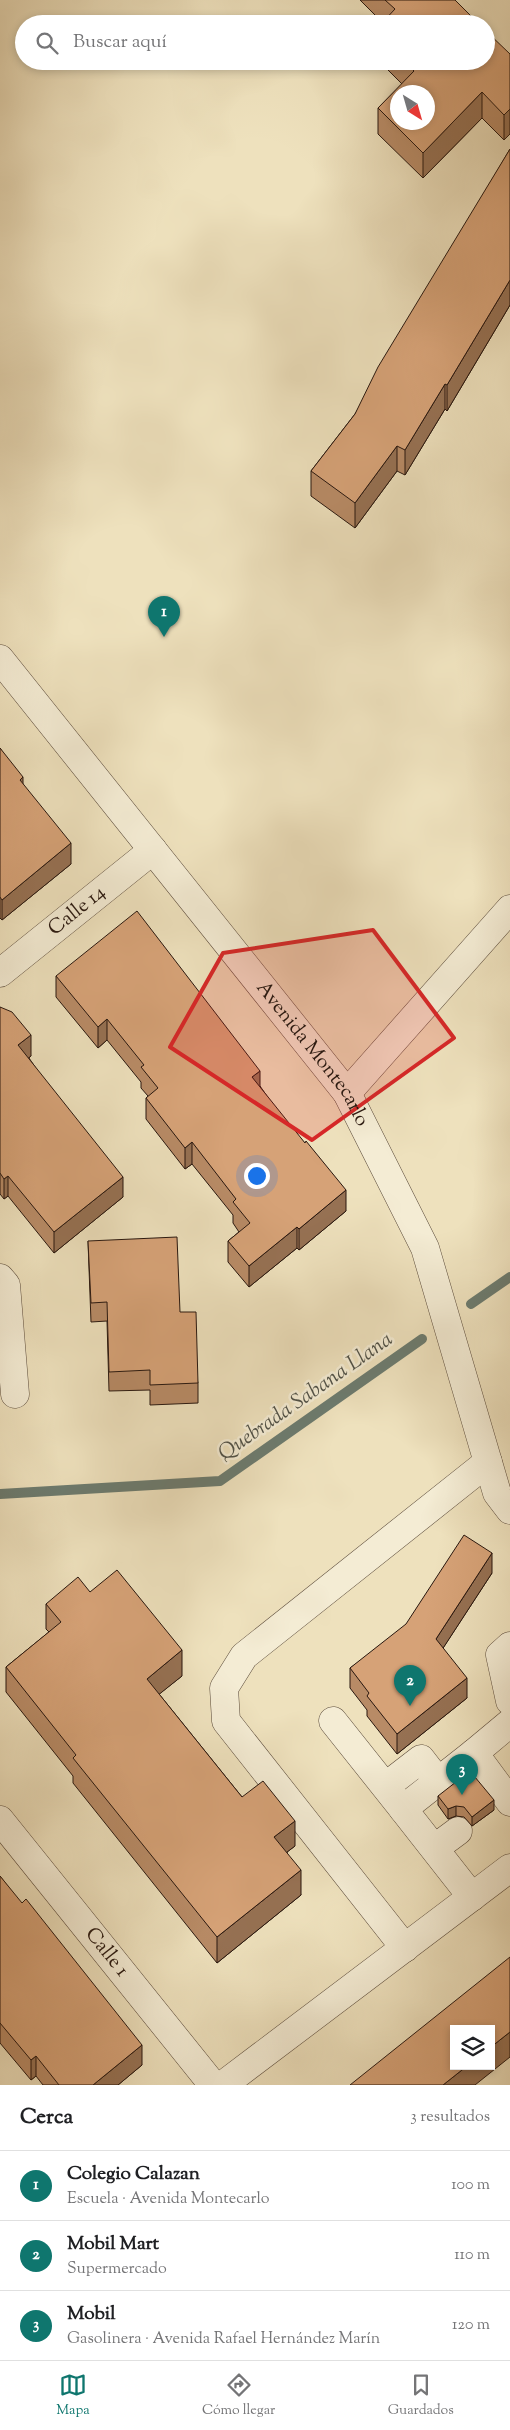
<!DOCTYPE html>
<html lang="es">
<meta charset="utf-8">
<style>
body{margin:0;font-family:"Sorts Mill Goudy",serif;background:#f2f2f2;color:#202124}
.controls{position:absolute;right:15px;bottom:15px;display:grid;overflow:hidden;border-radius:0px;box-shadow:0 2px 8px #0003}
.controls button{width:45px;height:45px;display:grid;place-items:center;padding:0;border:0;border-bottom:1px solid #e0e0e0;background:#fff;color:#202124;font:25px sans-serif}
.compass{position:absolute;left:390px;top:85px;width:45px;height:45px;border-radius:50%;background:#fff;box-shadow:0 2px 8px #0003;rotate:143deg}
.you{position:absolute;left:256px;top:1175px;width:18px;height:18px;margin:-12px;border:4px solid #fff;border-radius:50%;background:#1a73e8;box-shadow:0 0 0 8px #1a73e833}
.badge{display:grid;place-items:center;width:32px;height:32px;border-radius:50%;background:#0f766e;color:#fff;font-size:16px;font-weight:700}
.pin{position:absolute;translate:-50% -41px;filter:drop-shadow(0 1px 2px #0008)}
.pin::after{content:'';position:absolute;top:26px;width:18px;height:15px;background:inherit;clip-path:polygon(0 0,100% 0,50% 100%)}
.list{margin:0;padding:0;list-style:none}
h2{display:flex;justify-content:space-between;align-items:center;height:65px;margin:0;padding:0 20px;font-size:21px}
h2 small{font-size:16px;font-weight:400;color:#757577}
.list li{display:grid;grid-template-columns:32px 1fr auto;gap:15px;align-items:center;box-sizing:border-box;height:70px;padding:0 20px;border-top:1px solid #e0e0e0}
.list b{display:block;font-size:19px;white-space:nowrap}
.list p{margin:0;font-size:16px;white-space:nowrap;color:#757577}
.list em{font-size:16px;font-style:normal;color:#757577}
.icon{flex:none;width:28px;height:28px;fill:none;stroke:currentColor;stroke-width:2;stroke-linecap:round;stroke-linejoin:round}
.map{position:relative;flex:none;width:510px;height:2085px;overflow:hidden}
.search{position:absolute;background:#fff;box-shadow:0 2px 8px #0003;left:15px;right:15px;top:15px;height:55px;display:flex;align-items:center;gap:12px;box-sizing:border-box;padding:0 18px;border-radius:28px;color:#757577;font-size:19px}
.sheet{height:275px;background:#fff}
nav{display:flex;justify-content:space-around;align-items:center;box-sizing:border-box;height:70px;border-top:1px solid #e0e0e0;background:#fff;font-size:14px;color:#757577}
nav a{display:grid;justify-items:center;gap:2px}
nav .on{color:#0f766e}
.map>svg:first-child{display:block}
</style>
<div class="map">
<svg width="510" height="2085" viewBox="0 0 510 2085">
<rect width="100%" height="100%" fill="#eee1bd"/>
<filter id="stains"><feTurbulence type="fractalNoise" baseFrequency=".004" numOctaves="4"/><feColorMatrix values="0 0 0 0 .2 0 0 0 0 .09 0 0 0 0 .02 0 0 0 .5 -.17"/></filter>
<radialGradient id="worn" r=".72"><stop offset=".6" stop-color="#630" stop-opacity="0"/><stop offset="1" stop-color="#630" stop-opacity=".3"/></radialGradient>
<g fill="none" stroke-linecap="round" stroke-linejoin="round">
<path stroke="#6c7b6f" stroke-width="10" d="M 471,1304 L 510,1277
M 0,1494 L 220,1481 L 422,1339"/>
<defs>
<g id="minor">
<path id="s1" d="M 0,659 L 347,1093 L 425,1248 L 497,1493 L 510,1510"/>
<path id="s2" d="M 0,973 L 153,850"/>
<path d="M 347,1093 L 510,909"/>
<path d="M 0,1278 L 6,1285 L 15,1394"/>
<path d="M 510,1646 L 500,1655 L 510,1701"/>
<path d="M 333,1721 L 403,1809"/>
<path d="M 510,1723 L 474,1753 L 510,1802"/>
<path d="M 386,1786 L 421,1759 L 438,1781"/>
<path id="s3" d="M 0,1820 L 213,2085"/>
<path d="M 435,1848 L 458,1831"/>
<path d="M 472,1897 L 403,1809 L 474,1753"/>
<path d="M 405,1948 L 226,1721 L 224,1688 L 244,1656 L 488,1462"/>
<path d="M 223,2085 L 510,1868"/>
</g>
</defs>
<use href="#minor" stroke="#5a4a3a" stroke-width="29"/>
<use href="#minor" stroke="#f4ecd4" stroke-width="28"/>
</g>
<path fill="#b88b66" stroke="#28170f" d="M 360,0 L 455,0 L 382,22 Z
M 510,54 L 510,134 L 504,140 L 482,118 L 423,178 L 378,134 L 378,108 L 402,84 L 379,61 L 486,61 Z
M 510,149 L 510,305 L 447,411 L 445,409 L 405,475 L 397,471 L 355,528 L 311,496 L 311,471 L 355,414 Z
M 0,748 L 23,785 L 71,864 L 2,920 L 0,918 Z
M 56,976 L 260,1086 L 346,1211 L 299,1250 L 297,1248 L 249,1287 L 228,1262 L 228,1241 L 239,1232 L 233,1223 L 233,1215 L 192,1164 L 185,1169 L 146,1119 L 146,1098 L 148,1096 L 141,1088 L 141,1082 L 107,1040 L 98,1048 L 56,997 Z
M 0,1007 L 31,1056 L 29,1058 L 123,1197 L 54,1253 L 8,1196 L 4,1199 L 0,1194 Z
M 88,1241 L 180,1312 L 198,1383 L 198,1403 L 150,1405 L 150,1390 L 109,1391 L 107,1321 L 91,1322 Z
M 492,1573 L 443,1648 L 467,1698 L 397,1754 L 367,1716 L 367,1710 L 350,1688 L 350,1668 Z
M 90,1592 L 182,1676 L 159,1694 L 242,1797 L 295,1846 L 287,1852 L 301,1895 L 217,1963 L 73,1783 L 73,1776 L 6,1692 L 6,1667 L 49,1632 L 46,1629 L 46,1604 Z
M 438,1796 L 494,1810 L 472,1826 L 464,1817 L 456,1816 L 448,1819 L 438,1805 Z
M 0,1876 L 142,2065 L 118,2085 L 43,2085 L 36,2076 L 31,2080 L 0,2043 Z"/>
<path fill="#967153" stroke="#28170f" d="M 482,92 L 482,118 L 423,178 L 423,153 Z
M 510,109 L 510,134 L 504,140 L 504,115 Z
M 510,280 L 510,305 L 447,411 L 447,385 Z
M 445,384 L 445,409 L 405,475 L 405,450 Z
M 397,446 L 397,471 L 355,528 L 355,503 Z
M 23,777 L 23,797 L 20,780 Z
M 71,843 L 71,864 L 2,920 L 2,900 Z
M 107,1019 L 107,1040 L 98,1048 L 98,1027 Z
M 31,1035 L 31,1056 L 18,1066 L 18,1045 Z
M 260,1071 L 260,1092 L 252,1077 Z
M 192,1142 L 192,1164 L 185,1169 L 185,1148 Z
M 8,1176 L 8,1196 L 4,1199 L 4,1179 Z
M 123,1177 L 123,1197 L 54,1253 L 54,1232 Z
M 346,1190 L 346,1211 L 299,1250 L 299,1229 Z
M 297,1227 L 297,1248 L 249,1287 L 249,1266 Z
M 492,1553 L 492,1573 L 436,1659 L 436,1639 Z
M 182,1650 L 182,1676 L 147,1704 L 147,1679 Z
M 467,1678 L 467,1698 L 397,1754 L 397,1734 Z
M 494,1800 L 494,1810 L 472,1826 L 472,1817 Z
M 456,1806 L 456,1816 L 448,1819 L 448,1809 Z
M 295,1821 L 295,1846 L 274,1862 L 274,1837 Z
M 301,1870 L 301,1895 L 217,1963 L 217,1937 Z
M 510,2032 L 510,2057 L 475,2085 L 443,2085 L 467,2066 L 491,2066 L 491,2047 Z
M 142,2045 L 142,2065 L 118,2085 L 93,2085 Z
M 36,2056 L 36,2076 L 31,2080 L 31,2060 Z"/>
<path fill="#d6a277" stroke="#28170f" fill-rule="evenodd" d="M 385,0 L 455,0 L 479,24 L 381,24 L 395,9 Z
M 486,31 L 510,54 L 510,109 L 504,115 L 482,92 L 423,153 L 378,108 L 414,71 L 404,61 L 486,61 ZM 398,92 L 428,92 L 428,122 L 398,122 Z
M 510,149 L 510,280 L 447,385 L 445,384 L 405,450 L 397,446 L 355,503 L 311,471 L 355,414 L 378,367 Z
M 0,748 L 23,777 L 20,780 L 71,843 L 2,900 L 0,897 Z
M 137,911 L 260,1071 L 252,1077 L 305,1143 L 306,1141 L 346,1190 L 299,1229 L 297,1227 L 249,1266 L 228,1241 L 250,1223 L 233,1202 L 236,1199 L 192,1142 L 185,1148 L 146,1098 L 158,1088 L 141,1067 L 144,1065 L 107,1019 L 98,1027 L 56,976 Z
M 0,1007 L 12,1012 L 31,1035 L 18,1045 L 123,1177 L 54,1232 L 8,1176 L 4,1179 L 0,1173 Z
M 177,1237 L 180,1312 L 196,1312 L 198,1383 L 150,1385 L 150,1370 L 109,1372 L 107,1302 L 91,1303 L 88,1241 Z
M 464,1535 L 492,1553 L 436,1639 L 467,1678 L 397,1734 L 367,1696 L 369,1693 L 350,1668 L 406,1624 Z
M 117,1570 L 182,1650 L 147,1679 L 242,1797 L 263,1781 L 295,1821 L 274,1837 L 301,1870 L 217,1937 L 73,1758 L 76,1755 L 6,1667 L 61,1622 L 46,1604 L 78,1577 L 90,1592 Z
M 470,1771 L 494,1800 L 472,1817 L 464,1807 L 456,1806 L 448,1809 L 438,1796 Z
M 0,1876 L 22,1903 L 26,1899 L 142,2045 L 93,2085 L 59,2085 L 36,2056 L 31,2060 L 0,2023 Z
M 510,1957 L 510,2032 L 491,2047 L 491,2029 L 454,2029 L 454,2066 L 467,2066 L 443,2085 L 350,2085 Z"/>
<path fill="#d62828" fill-opacity="0.2" stroke="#d62828" stroke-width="4" stroke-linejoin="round" d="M 373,930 L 454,1038 L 312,1140 L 170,1047 L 223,953 Z"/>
<g text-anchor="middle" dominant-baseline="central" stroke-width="5" stroke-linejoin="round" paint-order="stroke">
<g font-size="20" fill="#28170f" stroke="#f4ecd4">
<text stroke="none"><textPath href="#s2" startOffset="99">Calle 14</textPath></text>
<text stroke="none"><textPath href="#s1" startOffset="504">Avenida Montecarlo</textPath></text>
<text stroke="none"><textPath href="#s3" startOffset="170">Calle 1</textPath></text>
</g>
<g font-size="21" font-style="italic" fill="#505147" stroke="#f4ecd4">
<text transform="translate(306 1397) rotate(-35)">Quebrada Sabana Llana</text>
</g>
</g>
<rect width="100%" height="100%" filter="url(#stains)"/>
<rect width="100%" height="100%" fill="url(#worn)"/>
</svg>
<div class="controls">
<button><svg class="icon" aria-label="layers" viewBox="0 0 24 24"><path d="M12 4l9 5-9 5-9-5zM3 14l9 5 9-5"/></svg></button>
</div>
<svg class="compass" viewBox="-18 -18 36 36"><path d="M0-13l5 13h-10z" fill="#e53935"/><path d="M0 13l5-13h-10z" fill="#757577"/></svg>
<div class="you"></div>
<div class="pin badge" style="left:164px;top:637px">1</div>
<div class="pin badge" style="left:410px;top:1706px">2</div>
<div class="pin badge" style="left:462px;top:1795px">3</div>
<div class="search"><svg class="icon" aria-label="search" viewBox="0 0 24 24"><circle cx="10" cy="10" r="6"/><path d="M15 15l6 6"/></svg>Buscar aquí</div>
</div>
<section class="sheet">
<h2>Cerca<small>3 resultados</small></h2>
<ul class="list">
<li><span class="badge">1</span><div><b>Colegio Calazan</b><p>Escuela · Avenida Montecarlo</p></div><em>100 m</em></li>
<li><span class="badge">2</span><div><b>Mobil Mart</b><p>Supermercado</p></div><em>110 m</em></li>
<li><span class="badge">3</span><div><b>Mobil</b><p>Gasolinera · Avenida Rafael Hernández Marín</p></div><em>120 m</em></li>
</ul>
</section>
<nav>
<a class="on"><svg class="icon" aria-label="map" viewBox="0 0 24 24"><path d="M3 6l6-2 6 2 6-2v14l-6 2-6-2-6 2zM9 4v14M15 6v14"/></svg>Mapa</a>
<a><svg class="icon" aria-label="directions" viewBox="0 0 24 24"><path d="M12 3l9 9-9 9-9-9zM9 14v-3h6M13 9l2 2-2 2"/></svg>Cómo llegar</a>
<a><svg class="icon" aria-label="saved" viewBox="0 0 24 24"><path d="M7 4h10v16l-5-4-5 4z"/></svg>Guardados</a>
</nav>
